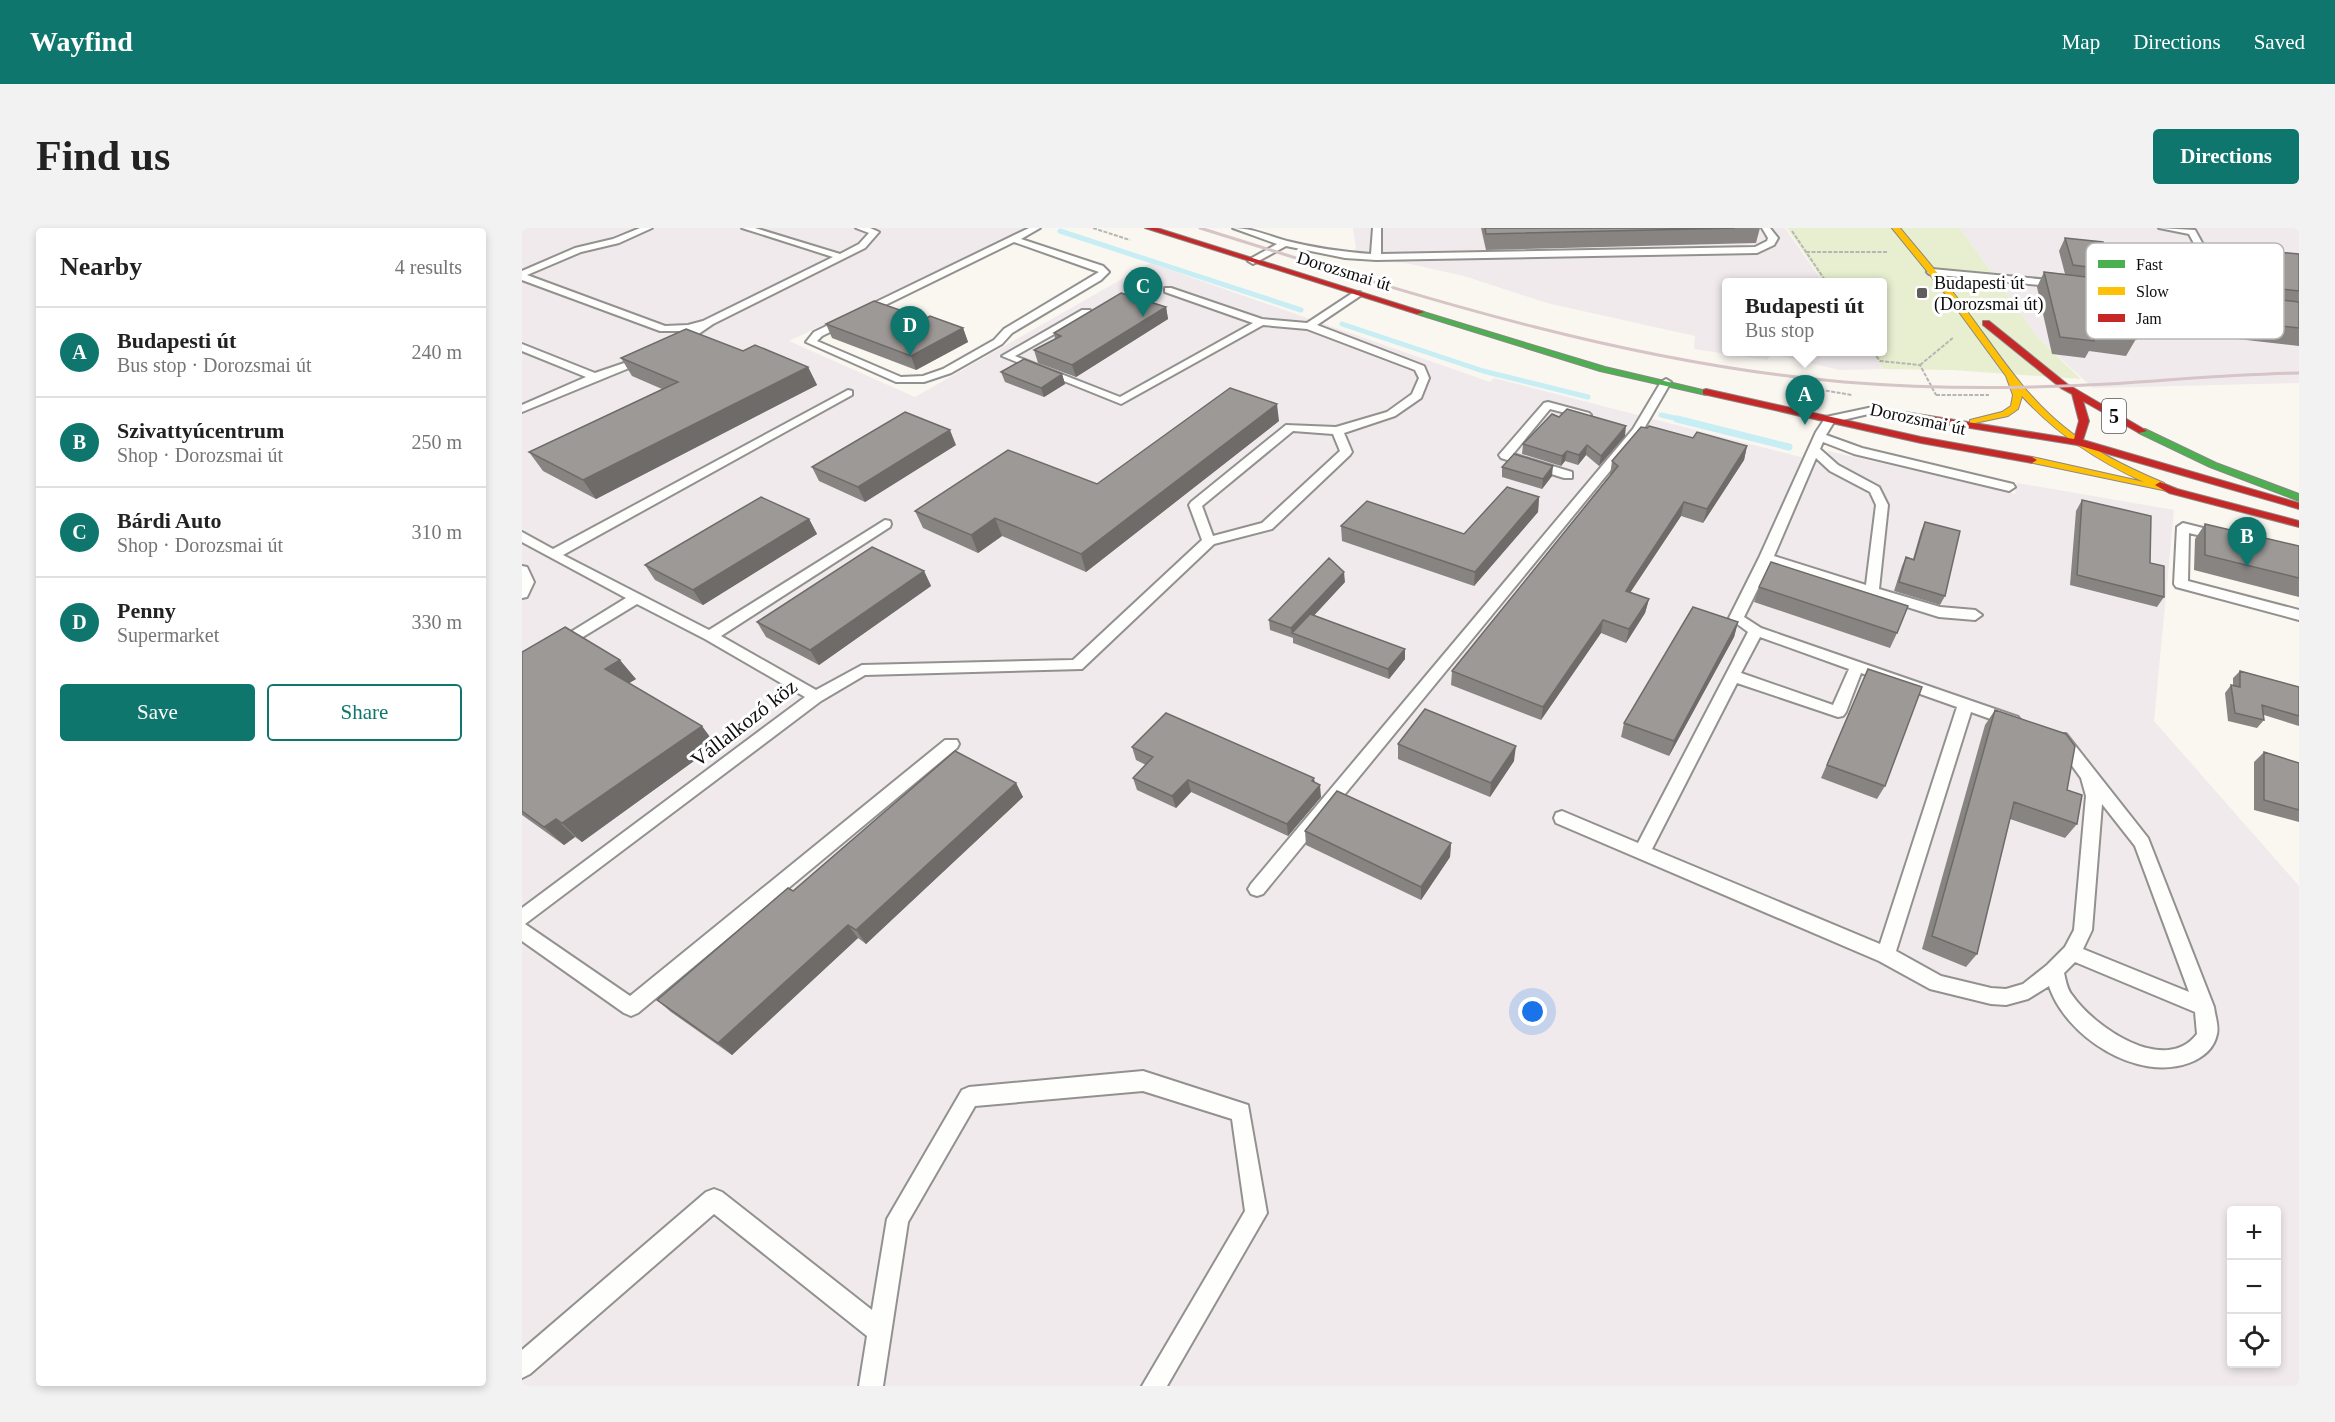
<!DOCTYPE html>
<meta charset="utf-8">
<style>
body{margin:0;font-family:Georgia,serif;background:#f2f2f2;color:#222}
.controls{position:absolute;right:18px;bottom:18px;display:grid;overflow:hidden;border-radius:6px;box-shadow:0 3px 9px #0003}
.controls button{width:54px;height:54px;display:grid;place-items:center;padding:0;border:0;border-bottom:2px solid #e0e0e0;background:#fff;color:#222;font:30px sans-serif}
.you{position:absolute;left:1011px;top:784px;width:21px;height:21px;margin:-15px;border:4px solid #fff;border-radius:50%;background:#1a73e8;box-shadow:0 0 0 9px #1a73e833}
.badge{display:grid;place-items:center;width:39px;height:39px;border-radius:50%;background:#0f766e;color:#fff;font-size:20px;font-weight:700}
.pin{position:absolute;translate:-50% -50px;filter:drop-shadow(0 2px 3px #0008)}
.pin::after{content:'';position:absolute;top:32px;width:21px;height:18px;background:inherit;clip-path:polygon(0 0,100% 0,50% 100%)}
.popup{position:absolute;left:1200px;top:50px;width:165px;height:78px;box-sizing:border-box;display:grid;place-content:center;border-radius:6px;background:#fff;filter:drop-shadow(0 2px 4px #0005);font-size:20px;white-space:nowrap;color:#767676}
.popup b{font-size:22px;color:#222}
.popup::after{content:'';position:absolute;left:50%;top:100%;margin-left:-12px;border:12px solid transparent;border-top-color:#fff}
.list{margin:0;padding:0;list-style:none}
h2{display:flex;justify-content:space-between;align-items:center;height:78px;margin:0;padding:0 24px;font-size:26px}
h2 small{font-size:20px;font-weight:400;color:#767676}
.list li{display:grid;grid-template-columns:39px 1fr auto;gap:18px;align-items:center;box-sizing:border-box;height:90px;padding:0 24px;border-top:2px solid #e0e0e0}
.list b{display:block;font-size:22px;white-space:nowrap}
.list p{margin:0;font-size:20px;white-space:nowrap;color:#767676}
.list em{font-size:20px;font-style:normal;color:#767676}
.actions{display:flex;gap:12px;padding:18px 24px}
.actions a{flex:1;padding:14px 0;border:2px solid #0f766e;border-radius:6px;text-align:center;font-size:21px;color:#0f766e}
.actions .main{background:#0f766e;color:#fff}
.icon{flex:none;width:33px;height:33px;fill:none;stroke:currentColor;stroke-width:2;stroke-linecap:round;stroke-linejoin:round}
.map{position:relative;flex:none;width:1777px;height:1158px;overflow:hidden;border-radius:6px}
header{display:flex;align-items:center;gap:36px;box-sizing:border-box;height:84px;padding:0 30px;background:#0f766e;color:#fff}
header strong{font-size:28px}
nav{display:flex;gap:33px;margin-inline-start:auto;font-size:21px}
.intro{display:flex;align-items:center;justify-content:space-between;box-sizing:border-box;height:144px;padding:0 36px}
h1{margin:0;font-size:42px}
.button{padding:15px 27px;border-radius:6px;background:#0f766e;color:#fff;font-size:21px;font-weight:700}
main{display:flex;gap:36px;padding:0 36px}
aside{flex:1;background:#fff;border-radius:6px;box-shadow:0 3px 9px #0003}
.map>svg:first-child{display:block}
</style>
<header>
<strong>Wayfind</strong>
<nav><a>Map</a><a>Directions</a><a>Saved</a></nav>
</header>
<div class="intro"><h1>Find us</h1><a class="button">Directions</a></div>
<main>
<aside>
<h2>Nearby<small>4 results</small></h2>
<ul class="list">
<li><span class="badge">A</span><div><b>Budapesti út</b><p>Bus stop · Dorozsmai út</p></div><em>240 m</em></li>
<li><span class="badge">B</span><div><b>Szivattyúcentrum</b><p>Shop · Dorozsmai út</p></div><em>250 m</em></li>
<li><span class="badge">C</span><div><b>Bárdi Auto</b><p>Shop · Dorozsmai út</p></div><em>310 m</em></li>
<li><span class="badge">D</span><div><b>Penny</b><p>Supermarket</p></div><em>330 m</em></li>
</ul>
<div class="actions"><a class="main">Save</a><a>Share</a></div>
</aside>
<div class="map">
<svg width="1777" height="1158" viewBox="0 0 1777 1158">
<rect width="100%" height="100%" fill="#faf6f0"/>
<path fill="#f0eaed" fill-rule="evenodd" d="M 0,0 L 504,0 L 267,113 L 393,169 L 628,35 L 968,154 L 972,150 L 1298,234 L 1306,223 L 1493,266 L 1495,255 L 1652,282 L 1632,493 L 1777,658 L 1777,1158 L 0,1158 ZM 1710,982 L 1754,982 L 1754,1136 L 1710,1136 Z
M 831,0 L 1263,0 L 1301,54 L 1205,55 L 1205,124 L 1349,124 L 1362,141 L 1318,142 L 1250,126 L 1245,132 L 1172,121 L 1173,108 L 1025,75 L 942,48 L 884,35 L 829,31 L 834,20 Z
M 1438,0 L 1777,0 L 1777,155 L 1571,160 L 1516,110 Z"/>
<path fill="#e8efd0" d="M 1265,0 L 1438,0 L 1516,110 L 1559,151 L 1431,142 L 1362,141 L 1349,124 L 1361,124 L 1361,55 L 1302,54 Z"/>
<g fill="none" stroke-linecap="round" stroke-linejoin="round">
<path stroke="#c6eef4" stroke-width="5" d="M 538,3 L 779,82
M 820,96 L 961,143 L 1066,169
M 1139,187 L 1161,192"/>
<path stroke="#c6eef4" stroke-width="7" d="M 1155,191 L 1267,219"/>
<defs>
<path id="lane" d="M 118,0 L 130,0 L 97,15 L 59,24 L 5,47 L 143,98 L 166,97 L 181,93 L 311,29 L 220,0 L 233,0 L 318,26 L 337,16 L 347,5 L 334,0 L 348,0 L 357,4 L 343,20 L 191,96 L 156,120 L 152,119 L 152,115 L 169,103 L 138,103 L 0,52 L 0,43 L 53,20 L 91,11 Z
M 507,0 L 518,0 L 499,11 L 581,38 L 587,44 L 579,52 L 490,105 L 480,116 L 429,145 L 402,154 L 374,154 L 284,114 L 292,104 ZM 492,14 L 577,44 L 482,101 L 472,112 L 421,141 L 401,148 L 379,149 L 295,113 L 300,108 Z
M 711,0 C 730,0 747,8 765,13 C 793,20 821,24 849,26 L 851,0 L 859,0 L 859,26 L 1233,19 L 1245,13 L 1246,10 L 1240,0 L 1248,0 L 1256,10 L 1252,17 L 1235,25 L 854,32 L 823,30 L 764,18 L 731,36 L 726,33 L 728,31 L 755,16 Z
M 1637,0 L 1673,2 L 1715,78 L 1714,80 L 1705,78 L 1667,6 Z
M 1410,41 L 1538,53 L 1543,56 L 1538,59 L 1407,46 L 1405,44 Z
M 643,60 L 649,60 L 740,91 L 785,95 L 832,64 L 838,64 L 838,68 L 795,97 L 902,138 L 907,150 L 899,170 L 873,188 L 822,205 L 830,224 L 828,227 L 750,301 L 692,316 L 560,441 L 343,447 L 299,473 L 3,696 L 108,768 L 423,512 L 435,512 L 437,516 L 435,520 L 116,785 L 109,788 L 102,785 L 0,713 L 0,680 L 283,469 L 183,411 L 115,376 L 0,446 L 0,434 L 104,370 L 0,314 L 0,304 L 31,321 L 326,162 L 330,163 L 330,167 L 41,327 L 187,402 L 363,292 L 368,293 L 369,296 L 368,299 L 199,408 L 294,462 L 340,437 L 551,432 L 680,312 L 667,277 L 669,274 L 764,197 L 814,199 L 865,184 L 890,166 L 897,150 L 893,142 L 785,101 L 741,97 L 599,176 L 480,128 L 560,82 L 568,82 L 568,86 L 493,128 L 598,169 L 731,95 L 643,64 ZM 771,203 L 811,206 L 818,223 L 740,295 L 691,308 L 680,278 Z
M 0,116 L 73,145 L 120,129 L 128,129 L 129,131 L 0,184 L 0,177 L 64,149 L 0,123 Z
M 1144,151 L 1149,154 L 1120,204 L 741,666 L 735,668 L 729,666 L 726,661 L 729,656 L 1111,201 L 1139,154 Z
M 1026,174 L 1067,185 L 1069,187 L 1063,190 L 1028,181 L 991,226 L 1050,244 L 1050,250 L 1042,250 L 979,230 L 977,227 L 1022,175 Z
M 1351,179 L 1357,182 L 1355,184 L 1312,194 L 1304,207 L 1340,220 L 1491,256 L 1493,259 L 1487,263 L 1332,226 L 1301,214 L 1298,221 L 1316,237 L 1357,259 L 1366,277 L 1357,361 L 1418,379 L 1453,382 L 1460,387 L 1453,392 L 1417,389 L 1248,336 L 1222,389 L 1239,400 L 1496,489 L 1499,493 L 1496,497 L 1491,499 L 1449,484 L 1374,723 L 1419,748 L 1469,760 L 1484,761 L 1501,756 L 1525,737 L 1543,719 L 1552,702 L 1564,568 L 1559,550 L 1530,510 L 1532,506 L 1544,506 L 1626,610 L 1692,779 C 1693,788 1697,798 1695,806 C 1692,821 1680,830 1667,835 C 1615,854 1544,809 1527,758 L 1506,771 L 1484,777 L 1469,776 L 1408,761 L 1357,733 L 1034,595 L 1032,590 L 1034,585 L 1040,583 L 1116,615 L 1226,404 L 1207,390 L 1237,330 L 1294,204 L 1304,189 ZM 1294,230 L 1308,243 L 1348,264 L 1354,277 L 1344,357 L 1252,328 ZM 1238,409 L 1327,441 L 1311,477 L 1219,445 ZM 1339,445 L 1435,479 L 1358,716 L 1130,621 L 1215,455 L 1316,489 L 1321,488 L 1324,484 ZM 1580,576 L 1613,618 L 1667,764 L 1561,721 L 1570,702 ZM 1553,734 L 1673,784 L 1675,806 C 1643,848 1572,799 1550,767 C 1545,761 1544,753 1542,745 Z
M 1661,295 L 1705,306 L 1706,309 L 1700,313 L 1667,305 L 1666,353 L 1777,382 L 1777,392 L 1654,359 L 1652,356 L 1655,299 Z
M 0,338 L 5,339 L 12,354 L 5,369 L 0,370 Z
M 621,843 L 726,877 L 745,985 L 645,1158 L 620,1158 L 723,983 L 710,891 L 621,863 L 453,878 L 386,994 L 361,1158 L 337,1158 L 345,1108 L 192,986 L 8,1146 L 0,1150 L 0,1122 L 184,964 L 192,961 L 200,964 L 350,1082 L 365,991 L 440,862 L 447,859 Z"/>
<path id="fast" d="M 895,82 L 1083,139 L 1189,164 L 1184,167 L 1078,143 L 895,86 Z
M 1617,201 L 1623,201 L 1694,235 L 1777,266 L 1777,273 L 1688,239 L 1617,205 Z"/>
<path id="slow" d="M 1370,0 L 1378,0 C 1401,28 1426,56 1447,86 C 1476,125 1503,168 1542,199 C 1571,223 1606,240 1642,255 L 1642,258 L 1655,261 L 1655,265 L 1507,234 L 1505,232 L 1510,229 L 1622,254 C 1574,232 1535,206 1500,168 L 1496,181 L 1486,188 L 1448,196 L 1448,192 L 1480,184 L 1489,178 L 1491,167 L 1484,148 L 1426,69 Z"/>
<path id="jam" d="M 623,0 L 635,0 L 902,84 L 895,86 Z
M 1461,93 L 1467,93 L 1545,156 L 1625,203 L 1617,205 L 1561,173 L 1567,193 L 1561,212 L 1777,275 L 1777,281 L 1555,217 L 1367,187 L 1365,185 L 1370,182 L 1552,211 L 1557,193 L 1550,166 L 1539,160 L 1461,97 Z
M 1184,161 L 1399,209 L 1510,229 L 1515,232 L 1510,235 L 1399,215 L 1181,166 L 1181,162 Z
M 1638,254 L 1655,261 L 1777,293 L 1777,299 L 1647,265 L 1633,257 Z"/>
</defs>
<use href="#lane" stroke="#93918f" stroke-width="4"/>
<use href="#fast" stroke="#8a8885" stroke-width="2"/>
<use href="#slow" stroke="#8a8885" stroke-width="2"/>
<use href="#jam" stroke="#8a8885" stroke-width="2"/>
<path stroke="#b7b6b5" stroke-width="2" stroke-dasharray="4 1.5" stroke-linecap="butt" d="M 571,0 L 608,12
M 1270,3 L 1305,55
M 1284,24 L 1366,24
M 1351,124 L 1358,133 L 1398,137 L 1414,167
M 1398,137 L 1432,109
M 1282,159 L 1330,167
M 1414,167 L 1467,167"/>
<use href="#lane" fill="#fefefd" fill-rule="evenodd"/>
<use href="#fast" fill="#4caf50" fill-rule="evenodd"/>
<use href="#slow" fill="#ffc107" fill-rule="evenodd"/>
<use href="#jam" fill="#c62828" fill-rule="evenodd"/>
<path stroke="#d6c4c7" stroke-width="3" d="M 678,0 C 889,66 1100,135 1322,154 C 1409,161 1498,161 1586,156 C 1650,152 1713,146 1777,145"/>
</g>
<path fill="#878481" fill-rule="evenodd" d="M 959,0 L 1238,0 L 1234,15 L 964,22 Z
M 1543,10 L 1585,25 L 1704,50 L 1710,41 L 1707,35 L 1717,20 L 1777,26 L 1777,118 L 1610,99 L 1614,111 L 1604,128 L 1567,123 L 1563,130 L 1530,126 L 1515,59 L 1522,44 L 1543,46 L 1537,23 ZM 1706,58 L 1711,66 L 1702,65 Z
M 644,79 L 646,91 L 554,149 L 516,135 L 512,122 L 533,111 L 532,105 Z
M 403,91 L 441,100 L 446,114 L 394,142 L 310,110 L 304,96 Z
M 221,123 L 286,139 L 295,157 L 74,271 L 21,243 L 7,224 L 140,161 L 110,148 L 99,130 Z
M 479,144 L 540,146 L 543,156 L 522,169 L 483,154 Z
M 757,193 L 564,344 L 480,308 L 456,325 L 401,300 L 393,283 L 575,256 Z
M 1125,200 L 1171,210 L 1225,218 L 1222,232 L 1181,295 L 1159,288 L 1108,365 L 1127,371 L 1123,385 L 1104,415 L 1079,405 L 1019,492 L 929,457 L 930,443 L 1088,247 L 1090,233 Z
M 1103,208 L 1077,238 L 1064,227 L 1056,237 L 1043,233 L 1039,238 L 1000,226 L 1001,216 Z
M 434,217 L 343,274 L 297,253 L 290,239 Z
M 980,239 L 1030,248 L 1020,261 L 980,249 Z
M 1017,269 L 1016,284 L 952,358 L 820,313 L 819,298 L 942,306 Z
M 1560,272 L 1642,369 L 1635,379 L 1548,357 L 1554,283 Z
M 287,291 L 295,306 L 181,377 L 133,352 L 123,337 Z
M 1403,294 L 1423,368 L 1418,377 L 1372,363 L 1380,338 L 1384,329 L 1391,331 L 1399,303 Z
M 1683,296 L 1777,318 L 1777,369 L 1672,342 L 1673,311 Z
M 402,343 L 409,358 L 297,437 L 244,409 L 235,394 Z
M 823,354 L 792,387 L 883,421 L 883,431 L 867,451 L 771,415 L 771,410 L 748,402 L 747,392 Z
M 1237,359 L 1375,405 L 1368,420 L 1232,374 Z
M 1216,394 L 1212,409 L 1147,528 L 1099,509 L 1102,495 Z
M 0,424 L 114,451 L 107,455 L 194,517 L 60,614 L 53,609 L 42,617 L 0,587 Z
M 1346,441 L 1363,558 L 1355,571 L 1299,550 Z
M 1718,443 L 1777,459 L 1777,498 L 1742,487 L 1742,492 L 1735,500 L 1706,493 L 1703,465 L 1709,457 L 1711,458 L 1711,450 Z
M 1473,482 L 1545,562 L 1555,596 L 1543,610 L 1488,591 L 1455,726 L 1444,739 L 1400,721 L 1463,497 Z
M 876,516 L 992,533 L 968,569 L 876,531 Z
M 610,519 L 793,555 L 799,569 L 766,608 L 669,564 L 654,580 L 615,562 L 611,550 L 624,537 L 614,532 Z
M 1742,524 L 1777,535 L 1777,594 L 1732,582 L 1732,534 Z
M 494,555 L 501,569 L 344,716 L 336,710 L 210,827 L 149,784 L 135,772 L 271,663 Z
M 783,603 L 929,615 L 928,629 L 899,672 L 784,617 Z"/>
<path fill="#6e6b69" d="M 644,79 L 646,91 L 554,149 L 550,137 Z
M 441,100 L 446,114 L 394,142 L 389,128 Z
M 286,139 L 295,157 L 74,271 L 61,252 Z
M 540,146 L 543,156 L 522,169 L 519,160 Z
M 755,176 L 757,193 L 564,344 L 559,326 Z
M 1104,198 L 1103,208 L 1077,238 L 1079,228 Z
M 428,202 L 434,217 L 343,274 L 336,259 Z
M 1065,217 L 1064,227 L 1056,237 L 1057,227 Z
M 1225,218 L 1222,232 L 1181,295 L 1185,281 Z
M 1045,223 L 1043,233 L 1039,238 L 1040,228 Z
M 1031,238 L 1030,248 L 1020,261 L 1021,251 Z
M 1017,269 L 1016,284 L 952,358 L 953,344 Z
M 1162,274 L 1159,288 L 1107,366 L 1104,363 L 1110,353 Z
M 473,290 L 480,308 L 456,325 L 449,307 Z
M 287,291 L 295,306 L 181,377 L 171,362 Z
M 402,343 L 409,358 L 297,437 L 288,422 Z
M 822,344 L 823,354 L 775,406 L 770,405 L 771,411 L 769,400 Z
M 1127,371 L 1123,385 L 1104,415 L 1107,401 Z
M 1081,392 L 1079,405 L 1019,492 L 1021,479 Z
M 1216,394 L 1212,409 L 1147,528 L 1152,513 Z
M 883,421 L 883,431 L 867,451 L 866,441 Z
M 98,432 L 114,451 L 99,460 L 83,441 Z
M 180,498 L 194,517 L 60,614 L 40,595 Z
M 994,518 L 992,533 L 968,569 L 969,555 Z
M 792,550 L 794,562 L 798,557 L 799,569 L 766,608 L 765,596 Z
M 666,552 L 669,564 L 654,580 L 650,568 Z
M 494,555 L 501,569 L 344,716 L 334,702 Z
M 34,591 L 53,609 L 42,617 L 22,599 Z
M 929,615 L 928,629 L 899,672 L 899,659 Z
M 326,697 L 336,710 L 210,827 L 196,815 Z"/>
<path fill="#9d9996" stroke="#6e6b69" stroke-width="1.5" d="M 963,0 L 1213,0 L 964,6 Z
M 1543,10 L 1581,14 L 1585,25 L 1696,37 L 1707,57 L 1551,37 Z
M 1717,20 L 1777,26 L 1777,63 L 1724,57 L 1713,36 L 1726,37 Z
M 1522,44 L 1777,74 L 1777,100 L 1606,81 L 1614,111 L 1570,105 L 1572,113 L 1538,109 Z
M 599,65 L 644,79 L 550,137 L 512,122 L 539,108 L 532,105 Z
M 352,73 L 403,91 L 408,88 L 441,100 L 389,128 L 304,96 Z
M 164,101 L 221,123 L 233,117 L 286,139 L 61,252 L 7,224 L 156,154 L 99,130 Z
M 502,131 L 540,146 L 519,160 L 479,144 Z
M 708,160 L 755,176 L 559,326 L 473,290 L 449,307 L 393,283 L 486,222 L 575,256 Z
M 1045,181 L 1104,198 L 1079,228 L 1065,217 L 1057,227 L 1045,223 L 1040,228 L 1001,216 L 1030,186 L 1037,189 Z
M 383,184 L 428,202 L 336,259 L 290,239 Z
M 1127,198 L 1171,210 L 1175,204 L 1225,218 L 1185,281 L 1162,274 L 1110,353 L 1104,363 L 1127,371 L 1107,401 L 1081,392 L 1021,479 L 930,443 L 1096,238 L 1090,233 L 1119,199 L 1125,200 Z
M 992,226 L 1031,238 L 1021,251 L 980,239 Z
M 985,259 L 1017,269 L 953,344 L 819,298 L 845,273 L 942,306 Z
M 239,269 L 287,291 L 171,362 L 123,337 Z
M 1560,272 L 1629,288 L 1628,335 L 1642,338 L 1642,369 L 1555,347 Z
M 1403,294 L 1438,303 L 1423,368 L 1377,354 L 1384,329 L 1392,332 Z
M 1683,296 L 1777,318 L 1777,350 L 1683,327 Z
M 350,319 L 402,343 L 288,422 L 235,394 Z
M 807,330 L 822,344 L 769,400 L 747,392 Z
M 1249,334 L 1386,378 L 1375,405 L 1237,359 Z
M 1171,379 L 1216,394 L 1152,513 L 1102,495 Z
M 788,386 L 883,421 L 866,441 L 770,405 Z
M 43,399 L 98,432 L 83,441 L 180,498 L 40,595 L 34,591 L 22,599 L 0,583 L 0,424 Z
M 1346,441 L 1400,459 L 1363,558 L 1305,537 Z
M 1718,443 L 1777,459 L 1777,488 L 1740,477 L 1742,492 L 1713,485 L 1709,457 L 1718,459 Z
M 903,481 L 994,518 L 969,555 L 876,516 Z
M 1473,482 L 1544,506 L 1553,518 L 1545,562 L 1560,567 L 1555,596 L 1492,574 L 1455,726 L 1410,708 Z
M 644,485 L 792,550 L 790,553 L 798,557 L 765,596 L 666,552 L 650,568 L 611,550 L 631,529 L 610,519 Z
M 433,523 L 494,555 L 334,702 L 326,697 L 196,815 L 135,772 L 266,660 L 271,663 Z
M 1742,524 L 1777,535 L 1777,582 L 1742,572 Z
M 815,563 L 929,615 L 899,659 L 783,603 Z"/>
<rect fill="#5f5e5c" stroke="#fff" stroke-width="2" x="1394" y="59" width="12" height="12" rx="3"/>
<g text-anchor="middle" dominant-baseline="central" stroke-width="6" stroke-linejoin="round" paint-order="stroke">
<g font-size="18" fill="#0c0c0c" stroke="#fff">
<text transform="translate(822 43) rotate(17)">Dorozsmai út</text>
<text transform="translate(1396 191) rotate(12)">Dorozsmai út</text>
</g>
<g font-size="18" fill="#0c0c0c" stroke="#fff" text-anchor="start">
<text x="1412" y="55">Budapesti út<tspan x="1412" dy="21">(Dorozsmai út)</tspan></text>
</g>
<rect fill="#fff" stroke="#555" stroke-width="1.5" x="1580" y="171" width="24" height="34" rx="4.5"/>
<g font-size="20" font-weight="bold" fill="#0c0c0c">
<text x="1592" y="188">5</text>
</g>
<g font-size="21" fill="#0c0c0c" stroke="#fff">
<text transform="translate(222 495) rotate(-38)">Vállalkozó köz</text>
</g>
</g>
<rect x="1564" y="15" width="198" height="96" rx="9" fill="#fff" stroke="#b6b6b6" stroke-width="1.5"/>
<rect x="1576" y="32" width="27" height="8" fill="#4caf50"/>
<rect x="1576" y="59" width="27" height="8" fill="#ffc107"/>
<rect x="1576" y="86" width="27" height="8" fill="#c62828"/>
<g font-size="16" fill="#0c0c0c">
<text x="1614" y="42">Fast</text>
<text x="1614" y="69">Slow</text>
<text x="1614" y="96">Jam</text>
</g>
</svg>
<div class="controls">
<button>+</button>
<button>−</button>
<button><svg class="icon" aria-label="locate" viewBox="0 0 24 24"><circle cx="12" cy="12" r="6"/><path d="M12 2v4M12 18v4M2 12h4M18 12h4"/></svg></button>
</div>
<div class="you"></div>
<div class="pin badge" style="left:1283px;top:197px">A</div>
<div class="popup"><b>Budapesti út</b>Bus stop</div>
<div class="pin badge" style="left:1725px;top:339px">B</div>
<div class="pin badge" style="left:621px;top:89px">C</div>
<div class="pin badge" style="left:388px;top:128px">D</div>
</div>
</main>
